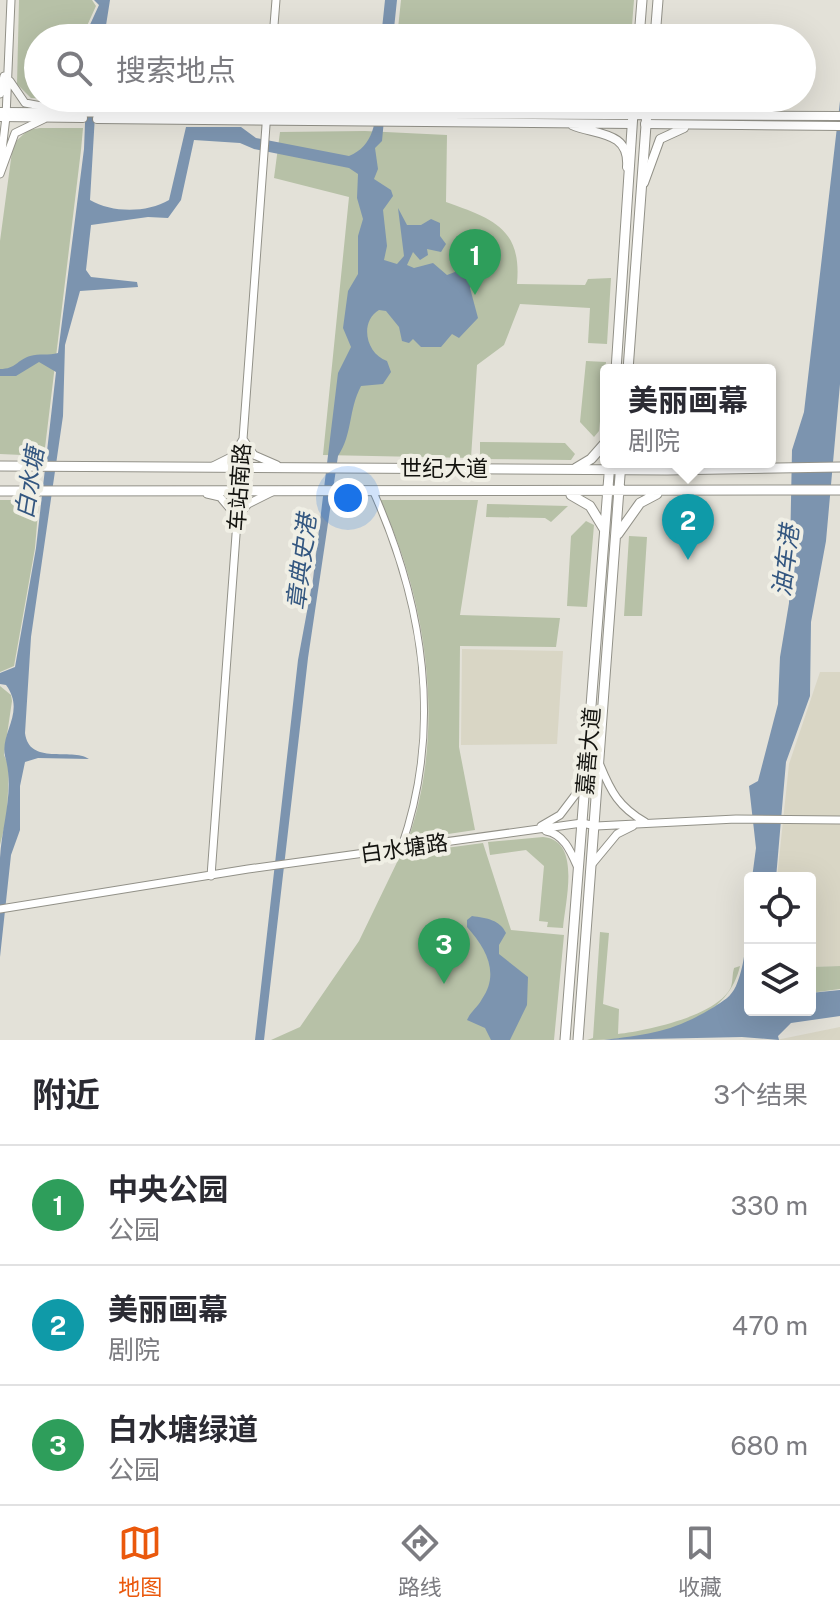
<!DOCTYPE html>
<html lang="zh">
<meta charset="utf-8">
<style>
body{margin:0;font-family:"Public Sans","Noto Sans SC",sans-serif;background:#f2f2f3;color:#2b2b33}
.controls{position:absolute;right:24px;bottom:24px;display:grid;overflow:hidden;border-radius:8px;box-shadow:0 8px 32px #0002}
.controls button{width:72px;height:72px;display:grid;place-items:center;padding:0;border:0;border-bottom:2px solid #e1e1e2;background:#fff;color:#2b2b33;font:40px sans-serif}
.you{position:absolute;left:348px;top:498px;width:28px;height:28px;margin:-20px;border:6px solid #fff;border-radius:50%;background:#1a73e8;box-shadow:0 0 0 12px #1a73e833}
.badge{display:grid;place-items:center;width:52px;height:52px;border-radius:50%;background:#ea580c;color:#fff;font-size:26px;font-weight:700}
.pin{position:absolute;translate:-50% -66px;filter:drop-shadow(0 2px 4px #0008)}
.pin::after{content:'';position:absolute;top:42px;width:28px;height:24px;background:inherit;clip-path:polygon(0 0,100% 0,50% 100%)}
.popup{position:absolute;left:600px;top:364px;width:176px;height:104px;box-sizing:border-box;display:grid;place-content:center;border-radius:8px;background:#fff;filter:drop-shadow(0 2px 6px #0005);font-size:26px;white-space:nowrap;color:#7c7c81}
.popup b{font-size:30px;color:#2b2b33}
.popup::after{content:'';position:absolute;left:50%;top:100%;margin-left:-16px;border:16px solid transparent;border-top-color:#fff}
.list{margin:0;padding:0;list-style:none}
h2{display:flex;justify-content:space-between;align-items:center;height:104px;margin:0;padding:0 32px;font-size:34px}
h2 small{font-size:26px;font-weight:400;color:#7c7c81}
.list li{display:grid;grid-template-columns:52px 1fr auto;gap:24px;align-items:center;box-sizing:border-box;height:120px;padding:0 32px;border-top:2px solid #e1e1e2}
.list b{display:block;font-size:30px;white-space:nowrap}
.list p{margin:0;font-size:26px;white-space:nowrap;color:#7c7c81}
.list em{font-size:26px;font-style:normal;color:#7c7c81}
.icon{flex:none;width:44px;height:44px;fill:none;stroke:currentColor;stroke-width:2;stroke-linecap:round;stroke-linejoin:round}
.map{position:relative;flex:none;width:840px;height:1040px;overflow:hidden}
.search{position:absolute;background:#fff;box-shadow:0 8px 32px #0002;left:24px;right:24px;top:24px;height:88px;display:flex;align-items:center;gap:20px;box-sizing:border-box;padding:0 28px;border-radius:44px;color:#7c7c81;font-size:30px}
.sheet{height:464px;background:#fff}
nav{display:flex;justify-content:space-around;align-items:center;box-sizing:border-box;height:112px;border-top:2px solid #e1e1e2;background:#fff;font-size:22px;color:#7c7c81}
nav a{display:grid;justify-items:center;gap:4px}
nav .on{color:#ea580c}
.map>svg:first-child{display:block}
</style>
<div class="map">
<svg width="840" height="1040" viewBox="0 0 840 1040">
<rect width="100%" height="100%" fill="#e3e1d8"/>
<path fill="#d9d6c5" d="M 462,649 L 563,651 L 557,744 L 461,745 Z
M 820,672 L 840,672 L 840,966 L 810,967 L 810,878 L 777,878 L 789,764 Z
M 840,1027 L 840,1040 L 776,1040 Z"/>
<path fill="#b7c1a7" d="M 19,0 L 92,0 L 96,6 L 86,28 L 89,38 L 38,38 L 38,98 L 83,98 L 82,101 L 31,98 L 17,84 Z
M 401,0 L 634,0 L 631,38 L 397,38 Z
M 391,98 L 614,98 L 587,109 L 390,107 Z
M 40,128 L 83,128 L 81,150 L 44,456 L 0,454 L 0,241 L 13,144 L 28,130 Z
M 365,131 L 447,135 L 446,202 C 494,219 522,229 517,284 L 585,285 L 588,279 L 611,278 L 607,344 L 588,343 L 590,308 L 520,304 L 504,345 L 477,365 L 471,458 L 323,455 L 349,197 L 274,178 L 280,132 Z
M 586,361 L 606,362 L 599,431 L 594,437 L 580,422 Z
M 480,442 L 565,443 L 575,454 L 571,460 L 480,459 Z
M 0,500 L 39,500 L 35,548 L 14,666 L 0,672 Z
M 380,500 L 478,500 L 460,615 L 560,618 L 556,647 L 460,646 L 459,747 L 475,830 L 408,840 C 446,731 428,602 380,500 Z
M 487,504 L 568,506 L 551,522 L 545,518 L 486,517 Z
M 586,521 L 594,525 L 587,607 L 567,606 L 571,536 Z
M 629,536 L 647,537 L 642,616 L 624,616 Z
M 0,686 L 11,695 L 12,701 L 4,755 L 9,766 L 7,816 L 0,845 Z
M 543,837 C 582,840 565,902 563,928 L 547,927 L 548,922 L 539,921 L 544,866 L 526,850 L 490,855 L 488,842 Z
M 483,843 L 511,930 L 564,935 L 554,1040 L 271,1040 L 300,1027 L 359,941 L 401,854 Z
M 600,932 L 609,933 L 603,1004 L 619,1009 L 618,1034 C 645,1031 718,1016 731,987 C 733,981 732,974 734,968 L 740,966 C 726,1029 641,1040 587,1040 L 593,1038 Z
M 840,966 L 840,989 L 810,993 L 810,967 Z"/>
<path fill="#7c94af" d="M 94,0 L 110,0 L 104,38 L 90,38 L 88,29 L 99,5 Z
M 385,0 L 397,0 L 393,38 L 381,38 Z
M 86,98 L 96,98 L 90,200 C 112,213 147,213 169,200 L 186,127 L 241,127 L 256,138 L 349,156 C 374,146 376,121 377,98 L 386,98 L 382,141 L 375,148 L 378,169 L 374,179 L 391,190 L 393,196 L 383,210 L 387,246 L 384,260 L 397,264 L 404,256 L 398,208 L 407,225 L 421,225 L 431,219 L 440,223 L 440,236 L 446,244 L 441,252 L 427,249 L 428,255 L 420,260 L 413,252 L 407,265 L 414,268 L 433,263 L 447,275 L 455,272 L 462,257 L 472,260 L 478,267 L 470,288 L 478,318 L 459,338 L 452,334 L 441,347 L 421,347 L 413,339 L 409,343 L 402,341 L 399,327 L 386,311 L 379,310 C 359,322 366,354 387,361 L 391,372 L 383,384 L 361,386 C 348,411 353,433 338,456 L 308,658 L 264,1040 L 255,1040 L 298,660 L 313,579 L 338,373 L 351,347 L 343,328 L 348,291 L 358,274 L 358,236 L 363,219 L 357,198 L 358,174 L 349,168 L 254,149 L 240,143 L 194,140 L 181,200 L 168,218 L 148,217 L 91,225 L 86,270 L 91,277 L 137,282 L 138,287 L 80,291 L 65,345 L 63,416 L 31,637 L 25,733 C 29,766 71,747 89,759 L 38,758 L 25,762 L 20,786 L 20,830 L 11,855 L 0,957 C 0,924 0,891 0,858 C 2,823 15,791 5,756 C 0,732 26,712 6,685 L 0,684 L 0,673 L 15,667 L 36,548 L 56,372 L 39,362 L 16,376 L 0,376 L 0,369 C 16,369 17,360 30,356 C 39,353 49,356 58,353 L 84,149 Z
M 840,101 L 840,384 L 826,541 L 811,622 L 810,696 L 786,762 L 776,878 L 752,878 L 756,848 L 749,786 L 758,781 L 778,704 L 780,657 L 789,603 L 792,450 L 804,412 Z
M 750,895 L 750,1010 L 810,1010 L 810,993 L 840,990 L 840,1016 L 791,1023 L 778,1036 L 779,1040 L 742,1037 L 604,1040 C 650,1034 673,1032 714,1007 C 723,1001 731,997 736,986 C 748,959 746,924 750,895 Z
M 472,916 C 487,918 500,920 506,933 L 499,945 L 499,954 L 528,977 L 527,1005 L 510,1040 L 491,1040 L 485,1028 L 467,1020 C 471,1011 477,1008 482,999 C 500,973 486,948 467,927 L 467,920 Z"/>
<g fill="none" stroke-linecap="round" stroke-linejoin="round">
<defs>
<path id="minor" d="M 373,491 C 424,605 443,728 401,848"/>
<path id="tertiary" d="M 273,38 L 276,0
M 10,81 L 25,103 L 69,111
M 0,94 L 4,76
M 0,167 L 6,117 L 11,0
M 0,174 L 15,133 L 44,119
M 213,466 L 233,456 L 243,439 L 254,455 L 277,465
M 207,494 L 220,497 L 237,517 L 248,504 L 272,492
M 600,765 C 611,792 619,807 645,822
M 541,826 L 560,815 L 585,782
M 546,831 C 564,834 571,852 578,868
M 593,863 L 617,834 L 633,826
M 211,876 L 268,98
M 0,909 L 248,869 L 582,823 L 596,826 L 736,819 L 840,820"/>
<path id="secondary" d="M 666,98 L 690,113
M 0,112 L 840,116
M 594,113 L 615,105 L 621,98
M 1,117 L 83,118
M 97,119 L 632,124
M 645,124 L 840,126
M 572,125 C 594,135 630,130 627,167
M 644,183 L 660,139 L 684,128"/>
<path id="primary" d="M 639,38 L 642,0
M 655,38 L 658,0
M 616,370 L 634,98
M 628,370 L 648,98
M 0,466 L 667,470 L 840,467
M 576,468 L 591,459 L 606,442
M 0,491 L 840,490
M 571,495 L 590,506 L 604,529
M 618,534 L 640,503 L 657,494
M 565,1040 L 610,462
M 578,1040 L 621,462"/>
</defs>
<use href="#minor" stroke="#929188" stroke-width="8"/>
<use href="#tertiary" stroke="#929188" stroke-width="9"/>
<use href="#secondary" stroke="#929188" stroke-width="10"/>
<use href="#primary" stroke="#929188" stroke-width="11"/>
<use href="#minor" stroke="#fff" stroke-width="6"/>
<use href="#tertiary" stroke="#fff" stroke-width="7"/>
<use href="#secondary" stroke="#fff" stroke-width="8"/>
<use href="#primary" stroke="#fff" stroke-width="9"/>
</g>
<g text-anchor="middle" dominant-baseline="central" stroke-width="8" stroke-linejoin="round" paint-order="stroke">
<g font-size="22" fill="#13130f" stroke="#f0efe5">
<text x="444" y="468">世纪大道</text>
<text transform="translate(239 487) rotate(-86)">车站南路</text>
<text transform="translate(588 751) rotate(-85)">嘉善大道</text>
<text transform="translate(404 848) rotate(-8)">白水塘路</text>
</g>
<g font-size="24" font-style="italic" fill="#345780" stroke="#f0efe5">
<text transform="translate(29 483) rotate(-81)">白水塘</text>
<text transform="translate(785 561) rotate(-83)">油车港</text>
<text transform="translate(301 562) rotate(-83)">章典史港</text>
</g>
</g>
</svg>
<div class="controls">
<button><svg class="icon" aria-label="locate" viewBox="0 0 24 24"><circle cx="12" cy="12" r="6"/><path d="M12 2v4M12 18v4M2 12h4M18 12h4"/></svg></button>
<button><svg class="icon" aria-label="layers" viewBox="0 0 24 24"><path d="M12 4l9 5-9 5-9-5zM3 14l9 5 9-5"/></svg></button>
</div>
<div class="you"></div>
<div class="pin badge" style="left:475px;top:295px;background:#2e9e5b">1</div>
<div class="pin badge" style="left:688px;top:560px;background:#0f9aa8">2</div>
<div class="popup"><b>美丽画幕</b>剧院</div>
<div class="pin badge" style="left:444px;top:984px;background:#2e9e5b">3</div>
<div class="search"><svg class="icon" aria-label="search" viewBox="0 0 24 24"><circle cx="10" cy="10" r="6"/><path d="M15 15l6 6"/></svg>搜索地点</div>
</div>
<section class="sheet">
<h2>附近<small>3个结果</small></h2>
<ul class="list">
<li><span class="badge" style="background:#2e9e5b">1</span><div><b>中央公园</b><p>公园</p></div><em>330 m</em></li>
<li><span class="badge" style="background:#0f9aa8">2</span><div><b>美丽画幕</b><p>剧院</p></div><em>470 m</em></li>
<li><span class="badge" style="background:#2e9e5b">3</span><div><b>白水塘绿道</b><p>公园</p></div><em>680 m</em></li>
</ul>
</section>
<nav>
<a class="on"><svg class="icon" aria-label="map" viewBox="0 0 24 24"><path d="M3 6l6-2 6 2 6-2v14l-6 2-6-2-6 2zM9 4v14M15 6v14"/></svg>地图</a>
<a><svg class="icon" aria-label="directions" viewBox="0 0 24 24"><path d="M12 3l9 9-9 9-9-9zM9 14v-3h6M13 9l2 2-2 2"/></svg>路线</a>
<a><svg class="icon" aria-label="saved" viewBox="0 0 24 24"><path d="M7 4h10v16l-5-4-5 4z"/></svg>收藏</a>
</nav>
